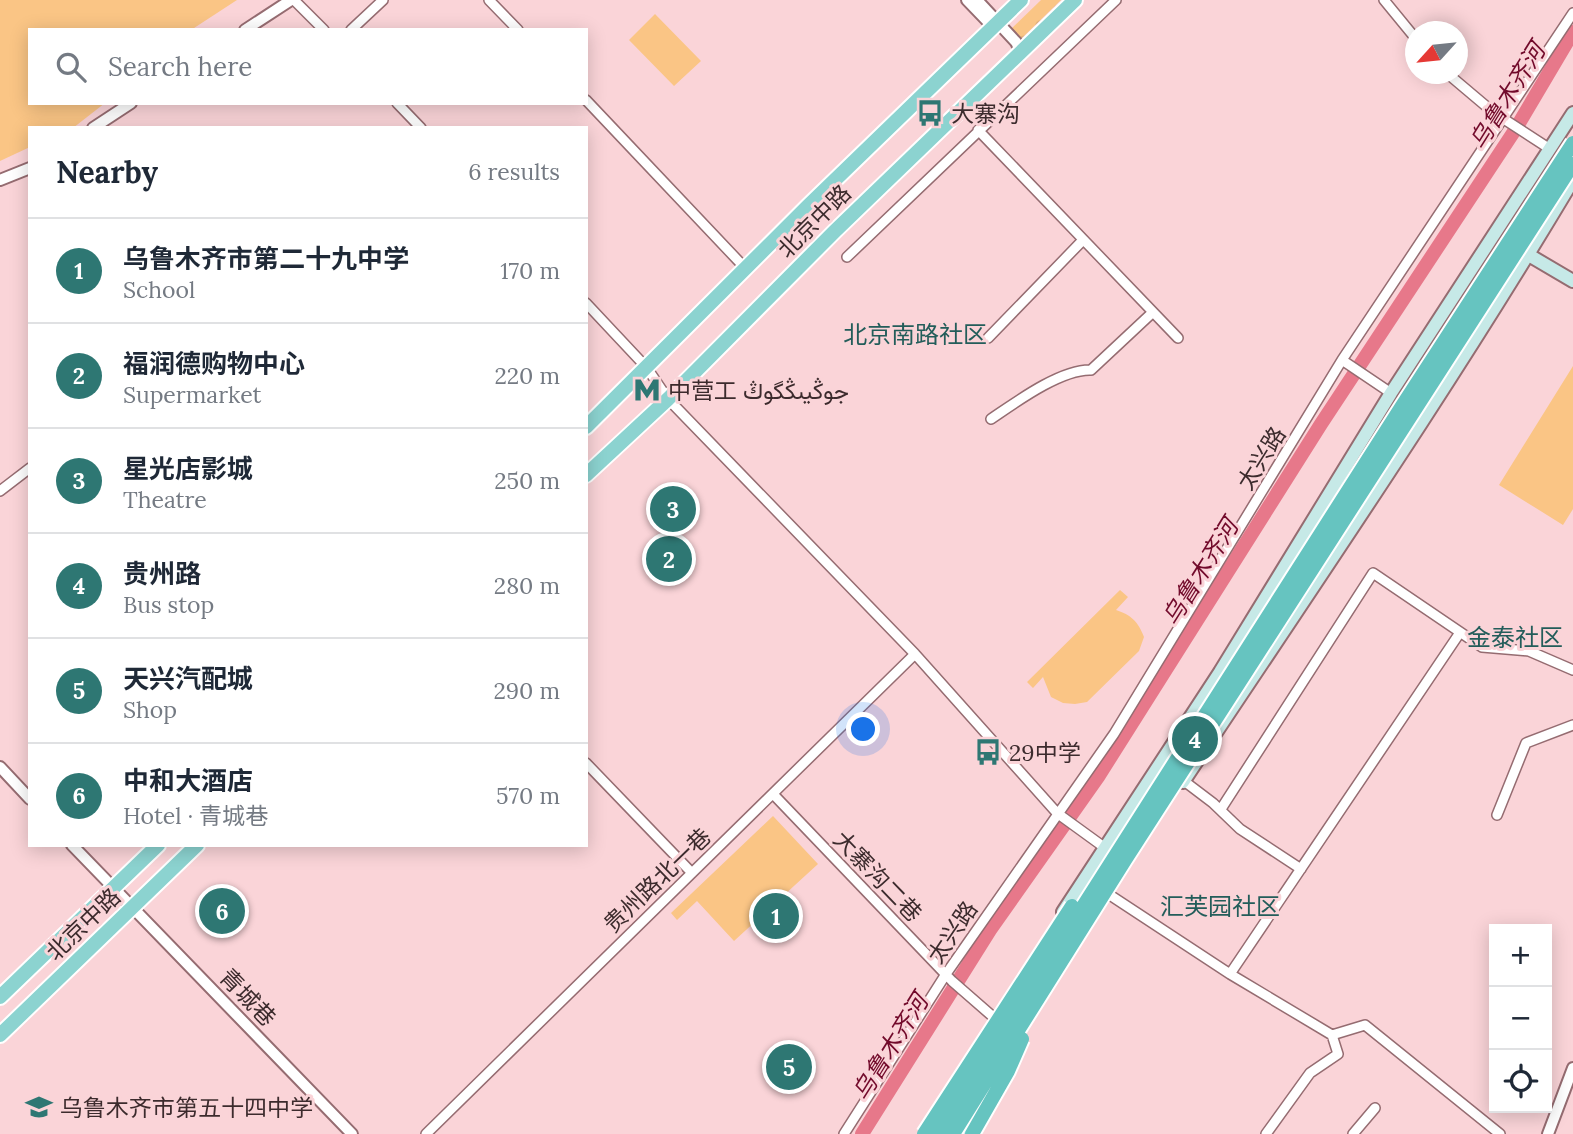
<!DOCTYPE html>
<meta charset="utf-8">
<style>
body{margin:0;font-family:Lora,Vazirmatn,"Noto Sans SC",serif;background:#f6f6f7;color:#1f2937}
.controls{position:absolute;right:21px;bottom:21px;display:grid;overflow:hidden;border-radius:0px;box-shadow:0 4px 18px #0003}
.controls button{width:63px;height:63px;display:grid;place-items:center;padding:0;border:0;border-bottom:2px solid #e0e1e3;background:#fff;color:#1f2937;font:35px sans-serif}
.compass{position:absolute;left:1405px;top:21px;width:63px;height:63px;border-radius:50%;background:#fff;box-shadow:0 4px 18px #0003;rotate:243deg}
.you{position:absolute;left:864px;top:730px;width:24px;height:24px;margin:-18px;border:5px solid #fff;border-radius:50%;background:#1a73e8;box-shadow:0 0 0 10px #1a73e833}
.badge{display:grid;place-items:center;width:46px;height:46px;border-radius:50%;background:#2e7773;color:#fff;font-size:23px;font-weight:700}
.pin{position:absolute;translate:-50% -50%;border:4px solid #fff;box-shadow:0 2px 7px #0006}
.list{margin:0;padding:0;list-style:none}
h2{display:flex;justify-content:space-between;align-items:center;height:91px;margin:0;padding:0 28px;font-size:30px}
h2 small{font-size:23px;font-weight:400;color:#747a83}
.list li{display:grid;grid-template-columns:46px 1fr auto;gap:21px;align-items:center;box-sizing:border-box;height:105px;padding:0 28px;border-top:2px solid #e0e1e3}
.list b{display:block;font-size:26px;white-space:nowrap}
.list p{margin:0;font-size:23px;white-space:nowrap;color:#747a83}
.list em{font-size:23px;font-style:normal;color:#747a83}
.icon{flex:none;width:38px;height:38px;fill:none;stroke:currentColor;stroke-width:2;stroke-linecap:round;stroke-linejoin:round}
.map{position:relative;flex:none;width:1573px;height:1134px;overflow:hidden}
.search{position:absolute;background:#fff;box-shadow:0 4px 18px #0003;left:28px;top:28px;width:560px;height:77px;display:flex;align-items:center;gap:18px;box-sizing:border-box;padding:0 24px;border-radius:0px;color:#747a83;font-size:26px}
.panel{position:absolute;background:#fff;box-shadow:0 4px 18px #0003;left:28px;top:126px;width:560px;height:721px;border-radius:0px}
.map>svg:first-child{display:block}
</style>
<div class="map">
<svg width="1573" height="1134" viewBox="0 0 1573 1134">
<defs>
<pattern id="forest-crowns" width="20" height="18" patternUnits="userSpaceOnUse" patternTransform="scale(1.75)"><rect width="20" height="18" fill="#fac585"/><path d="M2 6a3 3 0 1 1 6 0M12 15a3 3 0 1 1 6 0" fill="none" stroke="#d7a973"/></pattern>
</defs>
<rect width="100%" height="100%" fill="#fad4d8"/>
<path fill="url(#forest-crowns)" d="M 1041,0 L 1061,0 L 1020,40 L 1010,30 Z"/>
<path fill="#fac585" d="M 0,0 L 237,0 L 191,30 L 30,30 L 30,103 L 105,103 L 73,128 L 30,128 L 30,147 L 0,161 Z
M 655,14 L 701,61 L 674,86 L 629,40 Z
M 1573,366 L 1573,509 L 1563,525 L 1499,485 Z
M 1120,590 L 1128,597 L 1116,610 C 1131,615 1138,621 1144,637 L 1139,651 L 1087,702 L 1075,704 L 1063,703 L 1051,697 L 1043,677 L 1033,688 L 1027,682 Z
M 773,816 L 818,864 L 734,941 L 697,901 L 677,920 L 671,913 Z"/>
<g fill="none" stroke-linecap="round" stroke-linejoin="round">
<path stroke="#e7788a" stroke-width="14" d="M 862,1134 L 990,930 L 1098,777 L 1321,424 L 1515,130 L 1573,32"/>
<defs>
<path id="minor" d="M 294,0 L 324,30
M 489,0 L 518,30
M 1384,0 L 1416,39
M 351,30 L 383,0
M 1448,74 L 1493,112 L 1550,149
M 586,100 L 746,269
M 397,103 L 421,128
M 978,130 L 1178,338
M 847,257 L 1116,0
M 586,303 L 647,368 L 668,399 L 915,654 L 1057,813 L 1108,850
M 988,338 L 1083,240
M 1342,360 L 1391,393
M 991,419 C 1016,402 1061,369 1091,370 L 1152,313
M 0,491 L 30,468
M 586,763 L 692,873
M 1184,781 L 1213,803 L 1240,829 L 1301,869
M 773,794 L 952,981 L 999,1022
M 1221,809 L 1373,573 L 1482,647 L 1529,651 L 1573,670
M 1497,815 L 1526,743 L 1573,725
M 1084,878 L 1230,974 L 1332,1035 L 1365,1025 L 1500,1134
M 1230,974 L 1459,634
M 426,1134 L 915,654
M 844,1134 L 946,974 L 1114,734 L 1342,360 L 1573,13
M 1266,1134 L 1310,1073 L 1338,1054 L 1332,1035
M 1353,1134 L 1375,1108"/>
<path id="tertiary" d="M 967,0 L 993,27
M 977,0 L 1016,42 L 1021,52
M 245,30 L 291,0
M 93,128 L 131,103
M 0,180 L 30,168
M 0,767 L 30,799
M 72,845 L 352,1134
M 1548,1134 L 1573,1068"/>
<path id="secondary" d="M 1522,251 L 1573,281
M 1183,782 C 1315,583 1451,385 1573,180
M 1063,912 L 1220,672 L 1391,393 L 1573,113
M 964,1134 L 991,1087"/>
<path id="primary" d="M 586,427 L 808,206 L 1021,0
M 586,475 L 668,399 L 835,231 L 1075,0
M 0,997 L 158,845
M 0,1035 L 197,845"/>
</defs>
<use href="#minor" stroke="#956c71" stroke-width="12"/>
<use href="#tertiary" stroke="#956c71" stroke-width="14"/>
<use href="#secondary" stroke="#956c71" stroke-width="16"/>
<use href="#primary" stroke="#fff" stroke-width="18"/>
<use href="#minor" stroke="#fff" stroke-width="9"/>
<use href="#tertiary" stroke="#fff" stroke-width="10"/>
<use href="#secondary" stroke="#c6e9e7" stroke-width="12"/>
<use href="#primary" stroke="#8cd3d0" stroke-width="14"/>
<defs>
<path id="trunk-bridge" d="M 924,1134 L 1072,906
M 938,1134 L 1402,406 L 1573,143
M 953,1134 L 1125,860 L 1573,164
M 972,1134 L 1008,1071 L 1022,1039"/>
</defs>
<use href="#trunk-bridge" stroke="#fff" stroke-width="18" stroke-linecap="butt"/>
<use href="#trunk-bridge" stroke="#66c4c0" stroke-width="14"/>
</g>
<defs>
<symbol id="bus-bare" viewBox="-9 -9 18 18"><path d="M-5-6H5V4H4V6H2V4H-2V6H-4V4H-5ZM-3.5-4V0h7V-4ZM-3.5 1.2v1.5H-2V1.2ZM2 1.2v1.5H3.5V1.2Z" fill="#2e7773" stroke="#fad4d8" stroke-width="2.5" paint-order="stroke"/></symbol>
<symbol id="metro-bare" viewBox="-9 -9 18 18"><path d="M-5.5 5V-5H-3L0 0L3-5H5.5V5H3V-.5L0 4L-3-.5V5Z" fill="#2e7773" stroke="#fad4d8" stroke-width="2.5" paint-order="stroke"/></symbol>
<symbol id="school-bare" viewBox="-9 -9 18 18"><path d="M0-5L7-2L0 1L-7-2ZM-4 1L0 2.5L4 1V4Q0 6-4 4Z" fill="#2e7773" stroke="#fad4d8" stroke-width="2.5" paint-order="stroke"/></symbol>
</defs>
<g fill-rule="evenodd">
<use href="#bus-bare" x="911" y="94" width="38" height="38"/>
<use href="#metro-bare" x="628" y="371" width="38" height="38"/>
<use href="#bus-bare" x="969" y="733" width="38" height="38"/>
<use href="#school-bare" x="20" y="1088" width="38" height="38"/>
</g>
<g text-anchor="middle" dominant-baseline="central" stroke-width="6" stroke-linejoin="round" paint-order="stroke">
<g font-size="23" fill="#3c2b2d" stroke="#fad4d8" text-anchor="start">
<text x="951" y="113">大寨沟</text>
<text x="668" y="390">中营工 جوڭيىڭگوڭ</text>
<text x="1009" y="752">29中学</text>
<text x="60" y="1107">乌鲁木齐市第五十四中学</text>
</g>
<g font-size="23" fill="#3c2b2d" stroke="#fad4d8">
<text transform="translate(814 221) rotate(-45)">北京中路</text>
<text transform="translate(1261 458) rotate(-58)">太兴路</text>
<text transform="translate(878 876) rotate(46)">大寨沟二巷</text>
<text transform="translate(657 880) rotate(-44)">贵州路北一巷</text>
<text transform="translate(83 924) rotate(-44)">北京中路</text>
<text transform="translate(952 932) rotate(-56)">太兴路</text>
<text transform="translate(248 997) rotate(46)">青城巷</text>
</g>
<g font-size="24" font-style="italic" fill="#720a2b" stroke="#fad4d8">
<text transform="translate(1507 96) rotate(-58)">乌鲁木齐河</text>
<text transform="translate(1200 572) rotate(-58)">乌鲁木齐河</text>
<text transform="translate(890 1047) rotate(-58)">乌鲁木齐河</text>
</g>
<g font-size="24" fill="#235d5a" stroke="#fad4d8">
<text x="915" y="334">北京南路社区</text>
<text x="1515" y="637">金泰社区</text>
<text x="1220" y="906">汇芙园社区</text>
</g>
</g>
</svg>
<div class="controls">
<button>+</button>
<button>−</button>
<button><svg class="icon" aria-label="locate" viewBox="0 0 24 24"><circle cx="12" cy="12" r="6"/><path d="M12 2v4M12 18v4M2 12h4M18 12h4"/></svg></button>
</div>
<svg class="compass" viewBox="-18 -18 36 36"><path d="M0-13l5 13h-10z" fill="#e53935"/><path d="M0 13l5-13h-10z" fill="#747a83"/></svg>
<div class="you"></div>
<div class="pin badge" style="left:776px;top:916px">1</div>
<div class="pin badge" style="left:669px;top:559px">2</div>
<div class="pin badge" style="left:673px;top:509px">3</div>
<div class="pin badge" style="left:1195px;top:739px">4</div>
<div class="pin badge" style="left:789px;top:1067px">5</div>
<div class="pin badge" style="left:222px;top:911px">6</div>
<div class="search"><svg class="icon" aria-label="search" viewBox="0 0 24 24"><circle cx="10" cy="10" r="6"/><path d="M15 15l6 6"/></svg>Search here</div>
<section class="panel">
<h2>Nearby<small>6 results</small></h2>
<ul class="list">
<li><span class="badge">1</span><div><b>乌鲁木齐市第二十九中学</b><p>School</p></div><em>170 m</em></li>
<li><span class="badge">2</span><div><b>福润德购物中心</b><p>Supermarket</p></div><em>220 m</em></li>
<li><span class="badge">3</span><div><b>星光店影城</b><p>Theatre</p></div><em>250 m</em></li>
<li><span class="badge">4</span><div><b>贵州路</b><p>Bus stop</p></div><em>280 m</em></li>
<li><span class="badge">5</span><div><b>天兴汽配城</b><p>Shop</p></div><em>290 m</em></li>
<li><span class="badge">6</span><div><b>中和大酒店</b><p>Hotel · 青城巷</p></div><em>570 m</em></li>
</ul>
</section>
</div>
